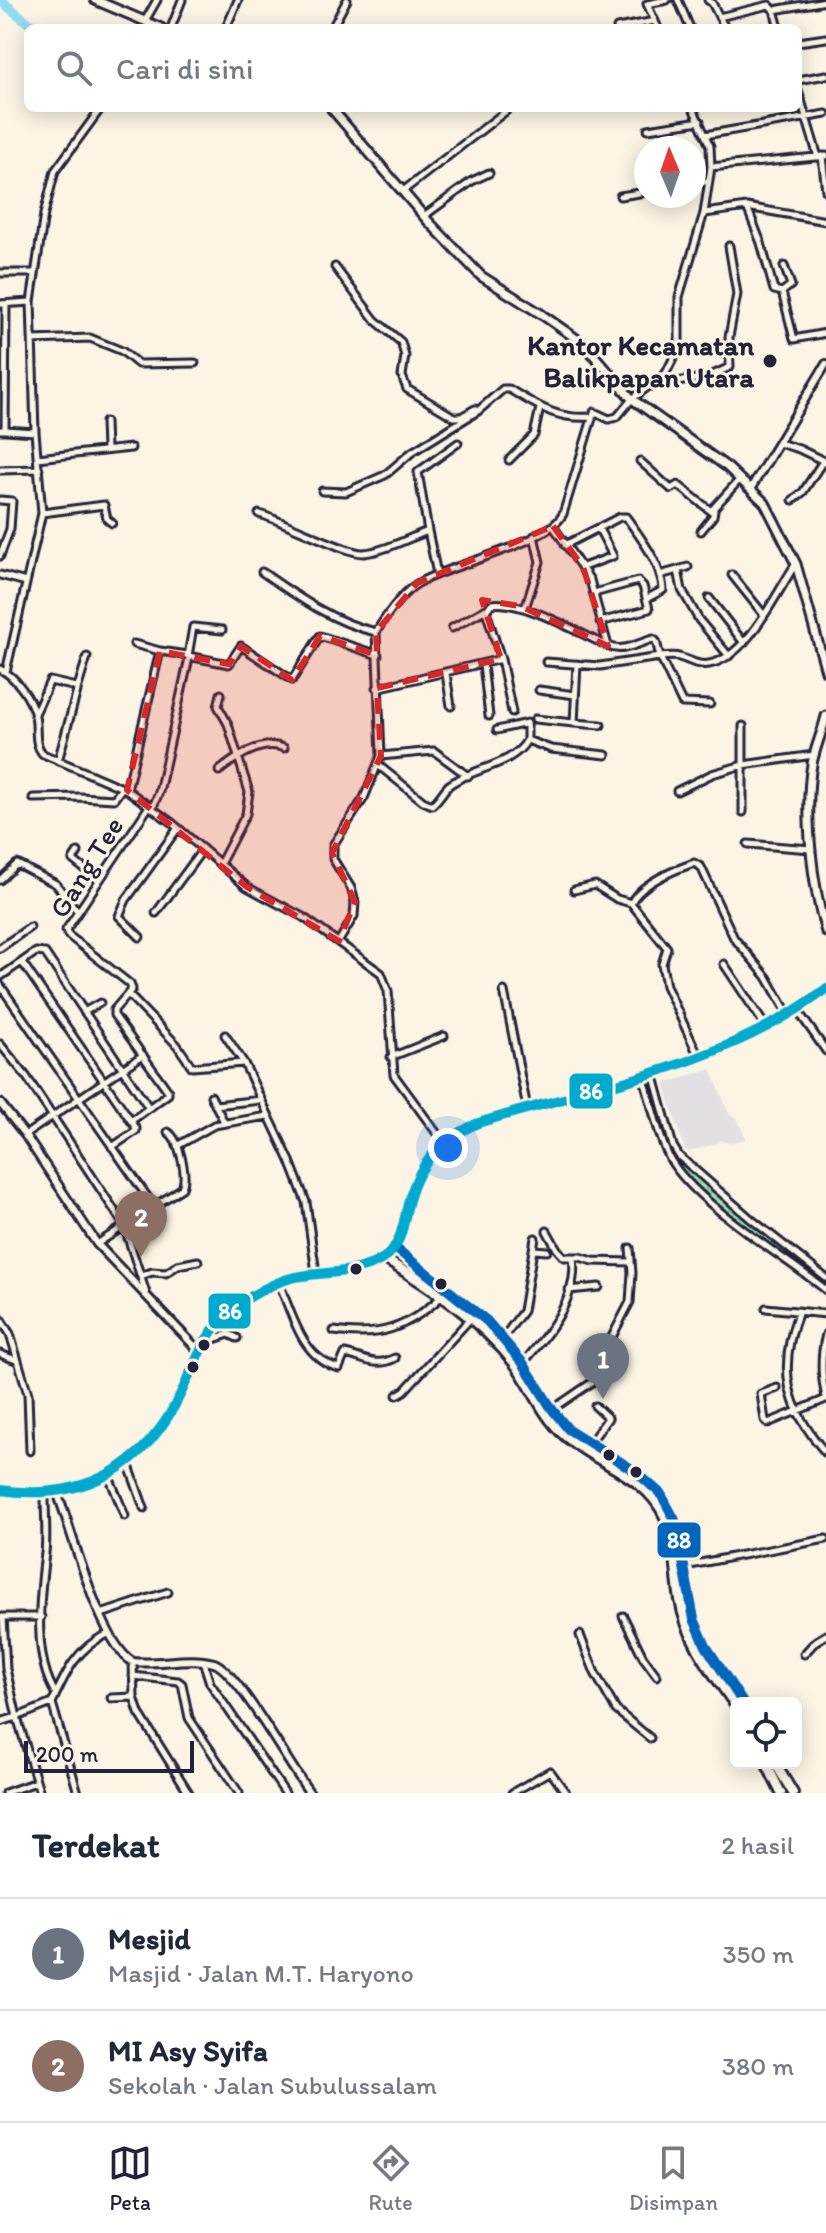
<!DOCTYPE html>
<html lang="id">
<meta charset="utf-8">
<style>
body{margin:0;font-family:Itim,sans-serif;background:#f6f6f7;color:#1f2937}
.controls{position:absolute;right:24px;bottom:24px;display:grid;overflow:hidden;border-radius:12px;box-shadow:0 4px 20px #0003}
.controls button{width:72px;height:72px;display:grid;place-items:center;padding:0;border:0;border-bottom:2px solid #e0e1e3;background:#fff;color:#1f2937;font:40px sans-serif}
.compass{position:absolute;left:634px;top:136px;width:72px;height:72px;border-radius:50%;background:#fff;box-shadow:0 4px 20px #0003;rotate:358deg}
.scale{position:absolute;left:24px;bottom:20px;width:170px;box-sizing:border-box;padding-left:8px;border:4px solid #22223b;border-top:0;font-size:22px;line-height:28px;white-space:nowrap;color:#22223b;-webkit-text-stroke:6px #fcf5e5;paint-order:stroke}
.you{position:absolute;left:448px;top:1148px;width:28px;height:28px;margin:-20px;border:6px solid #fff;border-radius:50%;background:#1a73e8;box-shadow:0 0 0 12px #1a73e833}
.badge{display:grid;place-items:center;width:52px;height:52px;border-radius:50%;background:#22223b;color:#fff;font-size:26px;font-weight:700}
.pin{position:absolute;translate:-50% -66px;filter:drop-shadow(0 2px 4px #0008)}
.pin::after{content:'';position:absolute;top:42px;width:28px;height:24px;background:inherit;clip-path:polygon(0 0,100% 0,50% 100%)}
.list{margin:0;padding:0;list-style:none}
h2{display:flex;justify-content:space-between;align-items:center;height:104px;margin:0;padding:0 32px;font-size:34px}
h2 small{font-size:26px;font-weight:400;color:#747a83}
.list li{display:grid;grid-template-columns:52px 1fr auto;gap:24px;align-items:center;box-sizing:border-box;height:112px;padding:0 32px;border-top:2px solid #e0e1e3}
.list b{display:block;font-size:30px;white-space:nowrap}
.list p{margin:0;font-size:26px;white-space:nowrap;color:#747a83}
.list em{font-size:26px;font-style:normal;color:#747a83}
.icon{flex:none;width:44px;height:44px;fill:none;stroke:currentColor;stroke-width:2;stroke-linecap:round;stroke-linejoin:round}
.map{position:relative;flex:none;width:826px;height:1793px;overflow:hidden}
.search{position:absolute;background:#fff;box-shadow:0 4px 20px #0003;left:24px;right:24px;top:24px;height:88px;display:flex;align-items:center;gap:20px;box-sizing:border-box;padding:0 28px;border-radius:12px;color:#747a83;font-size:30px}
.sheet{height:328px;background:#fff}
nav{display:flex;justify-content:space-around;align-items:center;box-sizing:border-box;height:112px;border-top:2px solid #e0e1e3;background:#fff;font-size:22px;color:#747a83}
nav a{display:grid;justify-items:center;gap:4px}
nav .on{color:#22223b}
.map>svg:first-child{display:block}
</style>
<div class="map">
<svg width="826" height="1793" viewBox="0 0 826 1793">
<defs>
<pattern id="grass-tufts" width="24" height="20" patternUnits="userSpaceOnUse" patternTransform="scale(2)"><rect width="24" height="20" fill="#9ce3b0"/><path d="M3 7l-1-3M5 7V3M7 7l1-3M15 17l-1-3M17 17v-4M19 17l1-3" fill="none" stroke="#86c298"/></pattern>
</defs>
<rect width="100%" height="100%" fill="#fcf5e5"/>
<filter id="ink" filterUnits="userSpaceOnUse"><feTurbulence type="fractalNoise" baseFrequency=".0125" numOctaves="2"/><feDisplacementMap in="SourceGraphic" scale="16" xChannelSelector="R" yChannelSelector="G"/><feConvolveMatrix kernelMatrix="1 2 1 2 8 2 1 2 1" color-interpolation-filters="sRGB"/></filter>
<g filter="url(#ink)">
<path fill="#e4dfe2" d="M 711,1069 L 729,1114 L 737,1118 L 746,1139 L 728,1143 L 718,1140 L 718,1143 L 688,1152 L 685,1150 L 664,1084 Z"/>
<path fill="url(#grass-tufts)" stroke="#5f8276" stroke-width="2" d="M 676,1157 L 826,1285 L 826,1294 L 709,1197 L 682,1170 L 674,1159 Z"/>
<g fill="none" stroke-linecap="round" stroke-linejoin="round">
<path stroke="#93daf4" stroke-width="10" d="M 0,0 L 30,24 L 47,28"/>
<defs>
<path id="minor" d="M 678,0 L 690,28
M 708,0 L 712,3 L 725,28
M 719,17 L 769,5 L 774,10
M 145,21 L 157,0
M 171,28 L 182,0
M 226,28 L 238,0
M 332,28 L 347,0
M 617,28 L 655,21
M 658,28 L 647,4 L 667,0
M 779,28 L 774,10 L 826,1
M 798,42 L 826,38
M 798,80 L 826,75
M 798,90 L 818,157
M 648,129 L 700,121
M 705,135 L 826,114
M 822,156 L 826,191
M 711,167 L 826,156
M 694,184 L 709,181
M 403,191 L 506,111
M 620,196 L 646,192
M 747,207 L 761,243 L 774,290 L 782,292 L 794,339 L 826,333
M 705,213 L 747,207 L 826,221
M 424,216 L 472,181 L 489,173
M 335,267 L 375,320 L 401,342 L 405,356 L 402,376 L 407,389 L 454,417 L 461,417 L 475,409
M 0,273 L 35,273
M 782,292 L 791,285 L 784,266
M 0,304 L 31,302
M 32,340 L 90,338 L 122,351 L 138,364 L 195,363
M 652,386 L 708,377 L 730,367 L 729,337 L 737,294 L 729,246
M 105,422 L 106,449
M 0,430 L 5,430 L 6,304
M 5,430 L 35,432
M 779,443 L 799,449 L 826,462
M 37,458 L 131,448
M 509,460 L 534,435 L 540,408
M 640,461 L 671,489 L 678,485 L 711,511 L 740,479
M 0,470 L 39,469
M 322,491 L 346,492 L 385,475 L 412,452 L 478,411 L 503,389 L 509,389 C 536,405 557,420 591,417
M 0,500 L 12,501 L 10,529 L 0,556
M 793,500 L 803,492 L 823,461
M 42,513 L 104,505 L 107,519 L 112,523
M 259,514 C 282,520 347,554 364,553 C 385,551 409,538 428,531 L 437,574
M 553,526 L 590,580 L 608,646 C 623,653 638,643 653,639 L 656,641 L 660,657 C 666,657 674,655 679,657 C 690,660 697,666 709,664 C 748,657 775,595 795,565
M 428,531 L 418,472 L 458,443
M 701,531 L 713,516 L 714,510
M 565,545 L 620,517 L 626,517 C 640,537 662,564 663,590 L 646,599
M 583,567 L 613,556 L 599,529
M 678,570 L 682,590 L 699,620 L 729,656
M 262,572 C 296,596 334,623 376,632
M 0,575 L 26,582
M 660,575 L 688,567
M 732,575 L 764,615
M 594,593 L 638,581 L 643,586 L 649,609 L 600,622
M 709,598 L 744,643
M 525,608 L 540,562 L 534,536
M 452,628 L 486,609
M 222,630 L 193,627 L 188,656 L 229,664 L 241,646 L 292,680 L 320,636 L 378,655
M 501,659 L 512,712
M 546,662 L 600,666 L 660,657 L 682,703 L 710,704
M 483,665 L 489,716
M 0,669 C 16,677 31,698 35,716 C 38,729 33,743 43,754 L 127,790 L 171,822 L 247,887 L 303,917 L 381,973 L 388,991 L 394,1075 L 444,1143
M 6,672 L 42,513 L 35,432 L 31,302 L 44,214 L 55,171 L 101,108
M 446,674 L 451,706
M 377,688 L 501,659 L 486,611 L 491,604 C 522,599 576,632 606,645
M 77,690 L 87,657
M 539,690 L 575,695
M 35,714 L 50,681 L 76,687 L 77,691 L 58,761
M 535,719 L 574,723 L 577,664
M 574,723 L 601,725
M 497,730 L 527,723 L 527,740
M 381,756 L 434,751 L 468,776
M 378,765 L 423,801 L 432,805 C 439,799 443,791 449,785 C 472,768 513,766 527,740 L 551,749 L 606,755
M 219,771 C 235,758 263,739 284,748
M 127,790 L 160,651 L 134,644
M 677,791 L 712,774 L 743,765 L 814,755
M 33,798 L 80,797 L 114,799 L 122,788
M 153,807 L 159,792 L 189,658 L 187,655 L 160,651
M 743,812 L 743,726
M 748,844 L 811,849
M 78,852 L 73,860 L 98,880
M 220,864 L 246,814 L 249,792 L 228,724 L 218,706 L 221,694
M 0,880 L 17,864 L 56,884 L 78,912
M 574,890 L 595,885 L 617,899 L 631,903
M 156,913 L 203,849
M 140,937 L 119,916 L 126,900 L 178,828
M 339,941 L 354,916 L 355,902 L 351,888 L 333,859 L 333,845 L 364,798 L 381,756 L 376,632 C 386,616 403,591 420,582 C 452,564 548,544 563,514 L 594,412 L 609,419 L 617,417 L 632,399 L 666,373 L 679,347 L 679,297 L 704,213 L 711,167 L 710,146 L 693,108
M 0,948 L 30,927
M 22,962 L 136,1128 L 136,1131 L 112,1147
M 724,964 L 766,1027
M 0,977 L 36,952 L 45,953 L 149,1108
M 0,985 L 155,1208
M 504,991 L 527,1108
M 129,995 L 177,1045 L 192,1067 L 244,1063 L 290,1161 L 306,1202 L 316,1273
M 798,1011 L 826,1051
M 84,1012 L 100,1003
M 225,1035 L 244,1063
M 0,1044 L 26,1076 L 124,1225 L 146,1293
M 391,1057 L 444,1036
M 699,1057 L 666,986 L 662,964 L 667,948 L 631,903 C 640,884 674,870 694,863 L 701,867 L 734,938 L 767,977 L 789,1016
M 653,1073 L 673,1146 L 679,1156 L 751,1219 L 826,1278
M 643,1077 C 652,1103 657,1135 670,1159 C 696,1204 784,1256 826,1290
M 211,1096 L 224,1122
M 215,1105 L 261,1100
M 131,1121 L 168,1094 L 168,1091 L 114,1015 L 114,1010 L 132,989 L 130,984 L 68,935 L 66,930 L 150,805
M 25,1135 L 143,1055
M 177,1146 L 214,1125 L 268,1116
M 547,1231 L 557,1249 L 564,1257 L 580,1257 L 593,1261 L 631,1262
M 97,1244 L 182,1188 C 188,1175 179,1139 168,1132
M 534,1250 L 547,1251
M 141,1276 L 152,1272 L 166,1273 L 178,1265 L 198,1261
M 279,1283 C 292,1314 302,1359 339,1368 L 345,1354 C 365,1358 375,1368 395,1358
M 569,1290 L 599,1287
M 766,1308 L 826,1314
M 799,1311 C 777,1368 786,1408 826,1453
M 0,1318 L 10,1334 L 28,1394 L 30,1451
M 334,1331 C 380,1338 407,1328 441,1297
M 826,1334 C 821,1354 821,1377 826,1397
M 208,1338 L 214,1339 L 229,1334 L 237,1338
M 503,1338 L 523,1311 L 535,1238
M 0,1354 L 16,1360
M 523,1363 C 547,1336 579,1297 573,1258
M 777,1388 L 761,1394 L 765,1420 L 768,1423 L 826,1399
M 397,1395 L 404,1391 L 470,1319
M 553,1409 L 594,1381 L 600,1360 L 630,1302 L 632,1273 L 630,1248
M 590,1443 L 608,1418 L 595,1406
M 128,1463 L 144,1508
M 108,1474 L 125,1516
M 45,1496 C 45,1515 47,1535 45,1553 C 40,1596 32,1657 56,1694
M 685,1566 L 826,1539
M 101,1614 L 168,1592
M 623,1616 L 643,1657 L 657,1676
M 2,1617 L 41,1617
M 580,1635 L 595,1673 L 616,1710 L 650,1738
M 804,1654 L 816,1641 L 826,1635
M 203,1661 L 210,1683 L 285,1793
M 133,1662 L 134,1697 L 139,1713 L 189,1793
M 133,1676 L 178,1681 L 182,1684 L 189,1718 L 239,1793
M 111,1698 L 134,1697
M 52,1703 L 78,1793
M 0,1722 L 17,1717 L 6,1669 L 3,1617
M 5,1793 L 36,1782
M 40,1793 L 17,1717 L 52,1703 C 65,1674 77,1647 108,1634
M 512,1793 L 550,1771 L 566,1793"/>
<path id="tertiary" d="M 751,488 L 826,364
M 0,1103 L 25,1135 L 97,1244 L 200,1352
M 57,1492 C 72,1530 100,1644 133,1662 C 160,1665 188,1656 214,1663 C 236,1669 291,1769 310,1793"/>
<path id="primary" d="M 95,0 L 161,28
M 331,108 L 428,221 L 481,276 L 541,314 L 584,344 L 632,399 L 727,467 L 765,503 L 796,564 L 826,671
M 826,716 C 822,733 815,748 812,764 C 804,812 812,886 826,932"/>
<path id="trunk" d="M 394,1247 L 487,1321 L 523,1363 L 552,1409 L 568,1429 L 635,1471 L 661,1494 L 675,1520 L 694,1619 L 706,1646 L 743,1703
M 383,1258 C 432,1288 480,1319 515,1364 C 532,1386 542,1415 563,1434 C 595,1464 645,1473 665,1517 C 677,1542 675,1573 680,1600 C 687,1641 713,1673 736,1706
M 0,1490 C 84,1502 147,1467 182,1391 C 198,1357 209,1322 242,1302 C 258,1292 273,1283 291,1278 C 322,1270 373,1277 394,1248 C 402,1237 404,1221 407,1208 C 417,1165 438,1141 478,1123 C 596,1087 727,1065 826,989
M 766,1763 L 781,1793
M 775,1763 L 793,1793"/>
</defs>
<use href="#minor" stroke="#22223b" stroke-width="11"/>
<use href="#tertiary" stroke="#22223b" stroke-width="12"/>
<use href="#primary" stroke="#22223b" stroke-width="13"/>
<use href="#trunk" stroke="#22223b" stroke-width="14"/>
<use href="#minor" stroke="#fcf5e5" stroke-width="5"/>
<use href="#tertiary" stroke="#fcf5e5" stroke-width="6"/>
<use href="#primary" stroke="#fcf5e5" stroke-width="7"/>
<use href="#trunk" stroke="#fcf5e5" stroke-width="8"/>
<defs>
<path id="bus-1" d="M 394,1247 L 487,1321 L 523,1363 L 552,1409 L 568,1429 L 635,1471 L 661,1494 L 675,1520 L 694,1619 L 706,1646 L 743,1703"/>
<path id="bus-2" d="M 0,1490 C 84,1502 147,1467 182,1391 C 198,1357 209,1322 242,1302 C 258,1292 273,1283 291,1278 C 322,1270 373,1277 394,1248 C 402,1237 404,1221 407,1208 C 417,1165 438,1141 478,1123 C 596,1087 727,1065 826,989"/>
</defs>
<use href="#bus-1" stroke="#fcf5e5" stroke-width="16"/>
<use href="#bus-2" stroke="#fcf5e5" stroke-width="16"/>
<use href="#bus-1" stroke="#0065bd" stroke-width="10"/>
<use href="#bus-2" stroke="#00a9ce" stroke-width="10"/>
</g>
</g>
<path fill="#d62828" fill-opacity="0.2" stroke="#d62828" stroke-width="6" stroke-dasharray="16 10" stroke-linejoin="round" d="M 553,526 L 583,567 L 608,646 L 520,606 L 482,600 L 501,659 L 377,688 L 381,756 L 332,853 L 355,902 L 339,941 L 247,887 L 127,790 L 160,651 L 229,664 L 241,646 L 292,680 L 320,636 L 377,655 L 376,632 L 417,583 Z"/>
<g fill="#22223b" stroke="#fcf5e5" stroke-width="3">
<circle cx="770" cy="361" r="8"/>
<circle cx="356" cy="1269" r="7"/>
<circle cx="441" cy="1284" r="7"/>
<circle cx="204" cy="1345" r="7"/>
<circle cx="193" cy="1367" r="7"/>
<circle cx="609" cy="1455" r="7"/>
<circle cx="636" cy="1472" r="7"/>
</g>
<g text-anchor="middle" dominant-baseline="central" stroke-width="6" stroke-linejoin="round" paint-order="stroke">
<g font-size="28" font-weight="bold" fill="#22223b" stroke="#fcf5e5" text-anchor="end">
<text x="754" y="345">Kantor Kecamatan<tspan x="754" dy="32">Balikpapan Utara</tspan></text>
</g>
<g font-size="28" fill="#22223b" stroke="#fcf5e5">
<text transform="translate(86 867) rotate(-58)">Gang Tee</text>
</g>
</g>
<g stroke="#fcf5e5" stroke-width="3">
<rect x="568" y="1072" width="46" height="38" rx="8" fill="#00a9ce"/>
<rect x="207" y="1292" width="45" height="38" rx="8" fill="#00a9ce"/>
<rect x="656" y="1521" width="46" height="38" rx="8" fill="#0065bd"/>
</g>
<g font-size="22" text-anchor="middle" font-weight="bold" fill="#fff">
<text x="591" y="1099">86</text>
<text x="230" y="1319">86</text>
<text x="679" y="1548">88</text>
</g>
</svg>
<div class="controls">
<button><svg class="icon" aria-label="locate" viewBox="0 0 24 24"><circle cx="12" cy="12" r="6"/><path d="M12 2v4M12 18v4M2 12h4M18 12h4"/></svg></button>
</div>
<svg class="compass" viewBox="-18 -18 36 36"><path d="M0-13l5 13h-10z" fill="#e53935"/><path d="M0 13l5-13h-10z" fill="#747a83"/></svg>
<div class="scale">200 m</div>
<div class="you"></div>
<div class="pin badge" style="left:603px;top:1399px;background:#6b7280">1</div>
<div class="pin badge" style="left:141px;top:1257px;background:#8d6e63">2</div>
<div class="search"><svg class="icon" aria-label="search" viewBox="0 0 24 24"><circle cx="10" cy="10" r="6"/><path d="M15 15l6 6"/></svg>Cari di sini</div>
</div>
<section class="sheet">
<h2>Terdekat<small>2 hasil</small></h2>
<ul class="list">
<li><span class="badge" style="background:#6b7280">1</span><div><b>Mesjid</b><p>Masjid · Jalan M.T. Haryono</p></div><em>350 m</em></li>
<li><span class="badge" style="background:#8d6e63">2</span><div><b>MI Asy Syifa</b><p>Sekolah · Jalan Subulussalam</p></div><em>380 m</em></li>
</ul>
</section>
<nav>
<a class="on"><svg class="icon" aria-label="map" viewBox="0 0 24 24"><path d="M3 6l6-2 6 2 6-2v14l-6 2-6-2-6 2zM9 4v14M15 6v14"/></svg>Peta</a>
<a><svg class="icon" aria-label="directions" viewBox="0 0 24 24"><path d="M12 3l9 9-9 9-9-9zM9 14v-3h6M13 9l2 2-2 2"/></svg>Rute</a>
<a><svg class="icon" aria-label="saved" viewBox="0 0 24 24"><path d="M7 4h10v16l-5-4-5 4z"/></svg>Disimpan</a>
</nav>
